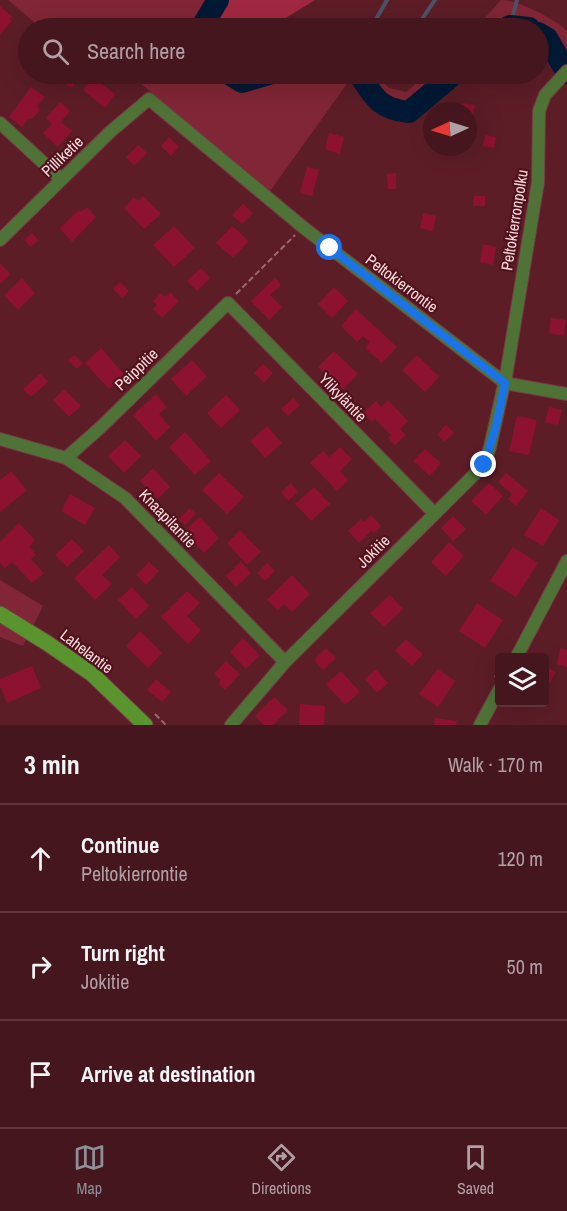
<!DOCTYPE html>
<meta charset="utf-8">
<style>
body{margin:0;font-family:"Archivo Narrow",sans-serif;background:#4f232a;color:#f1f3f6}
.controls{position:absolute;right:18px;bottom:18px;display:grid;overflow:hidden;border-radius:6px;box-shadow:0 6px 24px #0002}
.controls button{width:54px;height:54px;display:grid;place-items:center;padding:0;border:0;border-bottom:2px solid #5d353b;background:#45161d;color:#f1f3f6;font:30px sans-serif}
.compass{position:absolute;left:423px;top:102px;width:54px;height:54px;border-radius:50%;background:#45161d;box-shadow:0 6px 24px #0002;rotate:266deg}
.stop{position:absolute;width:18px;height:18px;margin:-14px;border:4px solid #1a73e8;border-radius:50%;background:#fff}
.stop.end{background:#1a73e8;border-color:#fff;box-shadow:0 2px 6px #0008}
.list{margin:0;padding:0;list-style:none}
h2{display:flex;justify-content:space-between;align-items:center;height:78px;margin:0;padding:0 24px;font-size:26px}
h2 small{font-size:20px;font-weight:400;color:#b09fa4}
.list li{display:grid;grid-template-columns:39px 1fr auto;gap:18px;align-items:center;box-sizing:border-box;height:108px;padding:0 24px;border-top:2px solid #5d353b}
.list b{display:block;font-size:22px;white-space:nowrap}
.list p{margin:0;font-size:20px;white-space:nowrap;color:#b09fa4}
.list em{font-size:20px;font-style:normal;color:#b09fa4}
.icon{flex:none;width:33px;height:33px;fill:none;stroke:currentColor;stroke-width:2;stroke-linecap:round;stroke-linejoin:round}
.map{position:relative;flex:none;width:567px;height:725px;overflow:hidden}
.search{position:absolute;background:#45161d;box-shadow:0 6px 24px #0002;left:18px;right:18px;top:18px;height:66px;display:flex;align-items:center;gap:15px;box-sizing:border-box;padding:0 21px;border-radius:33px;color:#b09fa4;font-size:22px}
.sheet{height:402px;background:#45161d}
nav{display:flex;justify-content:space-around;align-items:center;box-sizing:border-box;height:84px;border-top:2px solid #5d353b;background:#45161d;font-size:16px;color:#b09fa4}
nav a{display:grid;justify-items:center;gap:3px}
nav .on{color:#8c9099}
.map>svg:first-child{display:block}
</style>
<div class="map">
<svg width="567" height="725" viewBox="0 0 567 725">
<rect width="100%" height="100%" fill="#5c1d27"/>
<path fill="#812636" d="M 8,0 L 224,0 L 208,28 L 78,28 L 71,23 L 60,28 L 41,28 Z
M 501,0 C 518,0 555,19 567,31 L 567,70 L 539,36 L 538,28 L 476,28 Z
M 130,74 L 233,74 L 238,77 L 242,74 L 354,74 L 268,194 Z
M 358,74 L 374,74 L 389,88 L 406,92 L 428,74 L 460,74 L 409,114 L 388,112 Z
M 0,580 L 43,606 L 23,646 L 0,637 Z"/>
<path fill="#a02840" d="M 224,0 L 315,0 L 276,24 L 275,28 L 208,28 Z"/>
<g fill="none" stroke-linecap="round" stroke-linejoin="round">
<path stroke="#4d5367" stroke-width="4" d="M 510,26 L 517,0
M 371,28 L 387,0
M 416,28 L 435,0"/>
<path stroke="#021935" stroke-width="22" d="M 201,28 L 218,0
M 507,28 L 510,26 L 529,28
M 538,33 L 547,38 L 567,73
M 229,74 L 242,82 L 269,74
M 359,74 C 374,97 379,109 409,112 L 454,74"/>
</g>
<path fill="#8d1231" d="M 0,6 L 12,17 L 10,19 L 12,21 L 0,35 Z
M 51,74 L 82,74 L 71,88 Z
M 93,77 L 115,94 L 105,108 L 83,90 Z
M 31,87 L 45,97 L 38,105 L 39,111 L 33,118 L 28,119 L 22,127 L 9,117 Z
M 60,102 L 70,111 L 61,122 L 72,131 L 58,147 L 43,133 L 52,124 L 46,118 Z
M 462,103 L 475,105 L 473,114 L 468,113 L 468,111 L 461,111 Z
M 329,133 L 344,137 L 340,154 L 325,149 Z
M 485,135 L 496,137 L 494,148 L 483,146 Z
M 169,137 L 179,147 L 171,156 L 161,146 Z
M 138,145 L 147,153 L 134,166 L 126,157 Z
M 307,167 L 319,170 L 312,196 L 300,193 Z
M 396,173 L 396,189 L 388,189 L 387,174 Z
M 143,196 L 161,214 L 144,229 L 124,208 L 134,197 L 138,201 Z
M 474,196 L 485,196 L 485,206 L 473,206 Z
M 243,204 L 253,213 L 242,224 L 232,215 Z
M 87,207 L 96,217 L 72,242 L 60,228 L 79,210 L 81,212 Z
M 423,213 L 436,216 L 433,231 L 420,228 Z
M 174,226 L 195,248 L 174,267 L 153,245 Z
M 232,226 L 249,241 L 233,258 L 216,243 Z
M 32,233 L 38,240 L 31,247 L 24,240 Z
M 483,244 L 496,247 L 493,265 L 480,262 Z
M 0,263 L 10,274 L 0,284 Z
M 201,268 L 210,278 L 197,291 L 187,281 Z
M 22,278 L 35,293 L 18,310 L 4,295 Z
M 275,278 L 281,285 L 270,295 L 282,307 L 269,320 L 251,301 Z
M 120,282 L 129,291 L 122,298 L 113,289 Z
M 334,287 L 348,301 L 332,318 L 318,304 Z
M 170,292 L 179,301 L 162,318 L 153,309 L 157,305 L 153,301 L 161,293 L 165,297 Z
M 356,309 L 397,347 L 382,363 L 365,348 L 370,342 L 363,336 L 357,342 L 341,326 Z
M 551,318 L 566,320 L 564,336 L 549,333 Z
M 101,348 L 125,375 L 109,389 L 85,363 Z
M 334,351 L 358,374 L 342,390 L 318,367 Z
M 74,355 L 83,363 L 77,369 L 68,360 Z
M 417,355 L 439,377 L 425,392 L 402,370 Z
M 192,360 L 207,376 L 186,396 L 171,379 Z
M 263,364 L 273,373 L 264,383 L 254,373 Z
M 41,373 L 48,382 L 31,397 L 23,389 Z
M 64,389 L 81,406 L 69,417 L 53,400 Z
M 156,394 L 167,407 L 159,414 L 170,427 L 156,441 L 133,415 Z
M 226,395 L 240,410 L 221,428 L 207,413 Z
M 293,398 L 300,405 L 288,416 L 281,409 Z
M 388,400 L 408,421 L 400,429 L 406,435 L 395,445 L 388,438 L 391,435 L 375,419 L 372,422 L 363,413 L 376,401 L 381,407 Z
M 549,407 L 562,410 L 558,425 L 545,422 Z
M 517,416 L 537,420 L 529,455 L 509,451 Z
M 446,425 L 454,433 L 444,442 L 437,434 Z
M 267,426 L 282,443 L 265,458 L 250,441 Z
M 185,432 L 211,461 L 195,475 L 169,447 Z
M 125,440 L 141,456 L 124,473 L 108,456 Z
M 340,447 L 352,459 L 340,471 L 348,480 L 337,491 L 310,463 L 323,451 L 329,457 Z
M 425,449 L 441,463 L 430,476 L 413,461 Z
M 153,468 L 170,487 L 157,499 L 140,481 Z
M 11,471 L 27,490 L 0,512 L 0,480 Z
M 219,473 L 244,497 L 227,514 L 202,490 Z
M 506,473 L 528,491 L 516,506 L 508,499 L 512,494 L 498,482 Z
M 291,483 L 298,492 L 288,501 L 281,492 Z
M 489,483 L 503,496 L 486,515 L 471,501 Z
M 314,487 L 330,504 L 311,521 L 295,504 Z
M 70,494 L 95,508 L 85,525 L 61,511 Z
M 190,508 L 196,514 L 185,525 L 179,519 Z
M 541,508 L 559,520 L 543,546 L 524,535 Z
M 371,515 L 381,526 L 374,533 L 371,531 L 359,543 L 348,531 L 361,519 L 364,522 Z
M 453,516 L 466,529 L 453,541 L 441,528 Z
M 200,517 L 219,538 L 204,553 L 184,531 Z
M 19,523 L 35,540 L 29,546 L 36,555 L 31,559 L 44,573 L 32,583 L 12,562 L 5,568 L 0,563 L 0,542 Z
M 240,530 L 261,552 L 247,565 L 227,543 Z
M 72,539 L 84,551 L 67,567 L 55,555 Z
M 449,542 L 464,556 L 446,576 L 431,562 Z
M 109,545 L 120,557 L 102,575 L 112,584 L 95,600 L 74,578 Z
M 513,547 L 538,563 L 516,597 L 490,581 Z
M 241,561 L 251,573 L 236,587 L 226,576 Z
M 149,562 L 159,571 L 146,585 L 136,575 Z
M 267,563 L 275,571 L 265,581 L 257,573 Z
M 292,575 L 310,594 L 292,612 L 284,604 L 278,610 L 267,600 Z
M 132,587 L 149,606 L 136,619 L 118,600 Z
M 187,591 L 200,603 L 187,616 L 201,630 L 188,644 L 161,617 Z
M 390,595 L 403,609 L 384,627 L 370,613 Z
M 477,603 L 503,620 L 485,648 L 459,631 Z
M 140,631 L 162,653 L 148,668 L 126,646 Z
M 243,638 L 260,655 L 246,669 L 230,652 Z
M 406,639 L 423,654 L 412,666 L 395,651 Z
M 326,648 L 336,658 L 323,670 L 314,660 Z
M 560,648 L 567,650 L 567,667 L 557,665 Z
M 226,661 L 240,674 L 225,690 L 218,684 L 221,680 L 214,674 Z
M 32,666 L 41,688 L 7,703 L 0,686 L 0,679 Z
M 544,666 L 556,672 L 544,692 Z
M 376,669 L 388,683 L 377,693 L 365,679 Z
M 438,669 L 455,681 L 438,707 L 419,694 Z
M 341,671 L 360,692 L 345,705 L 326,684 Z
M 156,679 L 171,692 L 162,702 L 147,690 Z
M 274,697 L 288,710 L 273,725 L 264,725 L 255,716 Z
M 300,704 L 325,706 L 324,725 L 299,725 Z
M 435,718 L 457,721 L 456,725 L 434,725 Z"/>
<g fill="none" stroke-linecap="round" stroke-linejoin="round">
<defs>
<path id="street" d="M 0,123 L 61,179
M 0,240 L 110,132 L 149,99 L 304,228 L 505,383 L 567,394
M 0,439 L 66,458 L 125,498 L 285,662
M 66,458 L 101,427 L 228,303 L 434,513
M 516,658 L 567,561
M 231,725 L 285,662 L 484,465 L 490,447 L 506,376 L 538,182 L 539,111 L 545,95 L 567,71
M 480,725 L 500,688"/>
<path id="secondary" d="M 0,614 L 47,643 L 92,674 L 145,725"/>
</defs>
<use href="#street" stroke="#753b44" stroke-width="14"/>
<use href="#secondary" stroke="#753b44" stroke-width="17"/>
<path stroke="#9c696f" stroke-width="2" stroke-dasharray="6 3" stroke-linecap="butt" d="M 236,294 L 295,235
M 495,677 L 500,669
M 155,714 L 166,725"/>
<use href="#street" stroke="#4f7337" stroke-width="12"/>
<use href="#secondary" stroke="#5a942f" stroke-width="15"/>
</g>
<g fill="none" stroke-linecap="round" stroke-linejoin="round">
<path stroke="#1a73e8" stroke-width="8" d="M 330,248 L 505,383 L 496,426 L 484,465"/>
</g>
<g text-anchor="middle" dominant-baseline="central" stroke-width="4.5" stroke-linejoin="round" paint-order="stroke">
<g font-size="16" fill="#fbd9db" stroke="#50121d">
<text transform="translate(62 156) rotate(-44)">Pilliketie</text>
<text transform="translate(514 220) rotate(-81)">Peltokierronpolku</text>
<text transform="translate(402 283) rotate(37)">Peltokierrontie</text>
<text transform="translate(136 369) rotate(-44)">Peippitie</text>
<text transform="translate(343 397) rotate(46)">Ylikyläntie</text>
<text transform="translate(168 518) rotate(46)">Knaapilantie</text>
<text transform="translate(373 551) rotate(-45)">Jokitie</text>
<text transform="translate(87 651) rotate(37)">Lahelantie</text>
</g>
</g>
</svg>
<div class="controls">
<button><svg class="icon" aria-label="layers" viewBox="0 0 24 24"><path d="M12 4l9 5-9 5-9-5zM3 14l9 5 9-5"/></svg></button>
</div>
<svg class="compass" viewBox="-18 -18 36 36"><path d="M0-13l5 13h-10z" fill="#e53935"/><path d="M0 13l5-13h-10z" fill="#b09fa4"/></svg>
<div class="stop" style="left:330px;top:248px"></div>
<div class="stop end" style="left:484px;top:465px"></div>
<div class="search"><svg class="icon" aria-label="search" viewBox="0 0 24 24"><circle cx="10" cy="10" r="6"/><path d="M15 15l6 6"/></svg>Search here</div>
</div>
<section class="sheet">
<h2>3 min<small>Walk · 170 m</small></h2>
<ul class="list">
<li><svg class="icon" aria-label="ahead" viewBox="0 0 24 24"><path d="M12 20V5M6 11l6-6 6 6"/></svg><div><b>Continue</b><p>Peltokierrontie</p></div><em>120 m</em></li>
<li><svg class="icon" aria-label="right" viewBox="0 0 24 24"><path d="M7 20v-9h11M14 6l5 5-5 5"/></svg><div><b>Turn right</b><p>Jokitie</p></div><em>50 m</em></li>
<li><svg class="icon" aria-label="arrive" viewBox="0 0 24 24"><path d="M6 21V4h12l-3 4 3 4H6"/></svg><div><b>Arrive at destination</b></div></li>
</ul>
</section>
<nav>
<a class="on"><svg class="icon" aria-label="map" viewBox="0 0 24 24"><path d="M3 6l6-2 6 2 6-2v14l-6 2-6-2-6 2zM9 4v14M15 6v14"/></svg>Map</a>
<a><svg class="icon" aria-label="directions" viewBox="0 0 24 24"><path d="M12 3l9 9-9 9-9-9zM9 14v-3h6M13 9l2 2-2 2"/></svg>Directions</a>
<a><svg class="icon" aria-label="saved" viewBox="0 0 24 24"><path d="M7 4h10v16l-5-4-5 4z"/></svg>Saved</a>
</nav>
